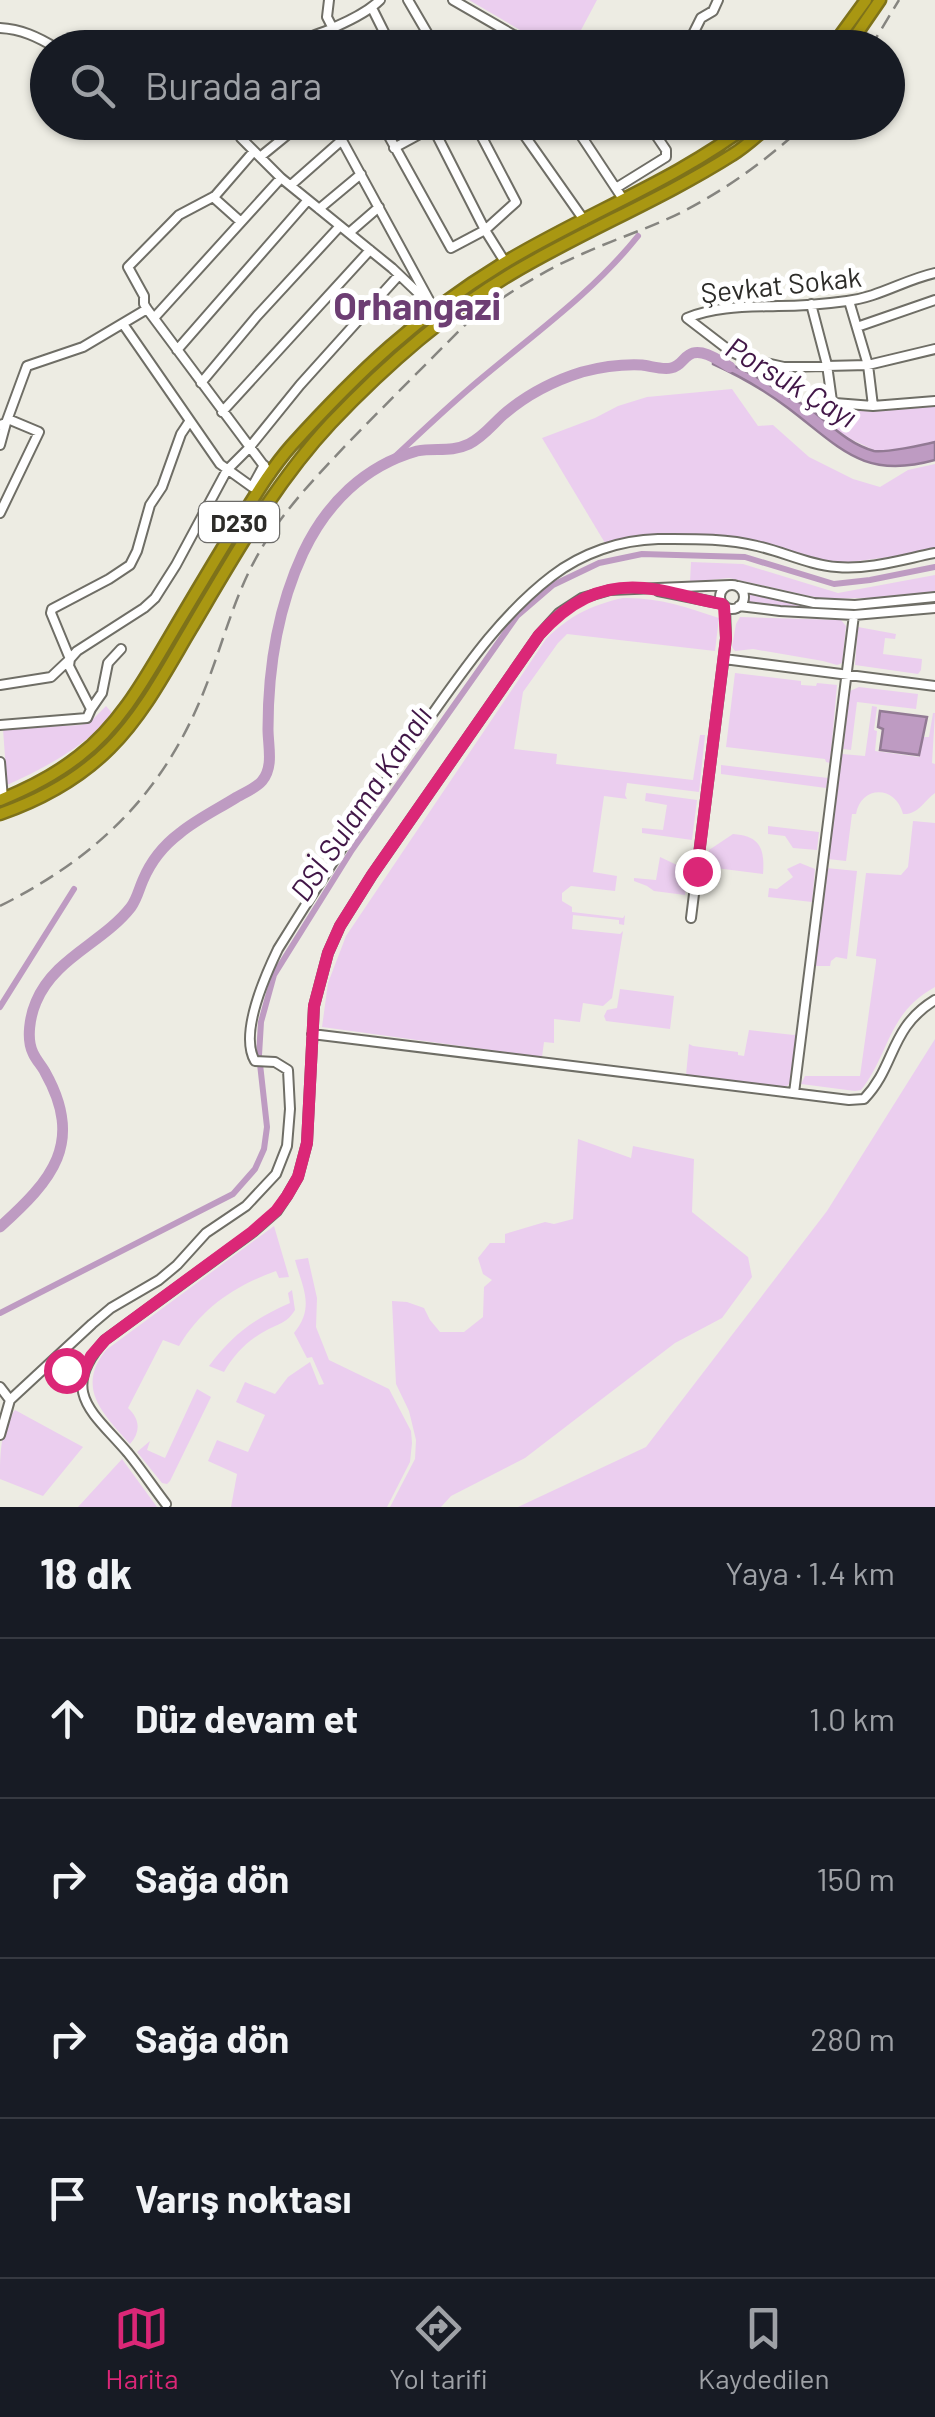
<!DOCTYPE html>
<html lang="tr">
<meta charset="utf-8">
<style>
body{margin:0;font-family:Barlow,sans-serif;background:#20242c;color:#f1f3f6}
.stop{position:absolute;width:30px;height:30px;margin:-22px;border:8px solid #db2777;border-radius:50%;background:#fff}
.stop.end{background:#db2777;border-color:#fff;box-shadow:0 2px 10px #0008}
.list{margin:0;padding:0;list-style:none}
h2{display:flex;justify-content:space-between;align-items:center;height:130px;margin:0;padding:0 40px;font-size:42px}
h2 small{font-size:32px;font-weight:400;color:#9ea1a6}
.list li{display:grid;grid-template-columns:65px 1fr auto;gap:30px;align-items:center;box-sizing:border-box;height:160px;padding:0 40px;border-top:2px solid #363941}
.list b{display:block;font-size:38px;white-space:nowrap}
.list em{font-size:32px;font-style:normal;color:#9ea1a6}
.icon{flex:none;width:55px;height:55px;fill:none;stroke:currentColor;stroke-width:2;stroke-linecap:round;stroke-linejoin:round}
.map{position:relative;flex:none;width:935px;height:1507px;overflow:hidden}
.search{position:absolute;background:#171b24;box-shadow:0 2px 8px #0004;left:30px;right:30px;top:30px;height:110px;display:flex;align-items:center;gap:25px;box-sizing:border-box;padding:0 35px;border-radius:55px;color:#9ea1a6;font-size:38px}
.sheet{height:770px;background:#171b24}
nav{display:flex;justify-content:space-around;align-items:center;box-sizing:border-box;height:140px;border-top:2px solid #363941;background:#171b24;font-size:28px;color:#9ea1a6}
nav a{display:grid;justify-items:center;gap:5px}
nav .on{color:#db2777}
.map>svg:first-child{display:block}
</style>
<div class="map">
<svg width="935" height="1507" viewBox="0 0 935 1507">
<rect width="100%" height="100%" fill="#edece3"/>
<path fill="#ebceef" d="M 469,0 L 597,0 L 572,47 L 549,47 Z
M 732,389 L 758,426 L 773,425 L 809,457 L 853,479 L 880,487 L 908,470 L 935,464 L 935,548 L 906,555 L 833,564 L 753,542 L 642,537 L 605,543 L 542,438 L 595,418 L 618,406 L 647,397 Z
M 834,406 L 873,411 L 935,406 L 935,442 L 918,447 L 876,451 L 842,435 L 818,418 L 823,410 Z
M 691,562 L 743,564 L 838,593 L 935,575 L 935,593 L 896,597 L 823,599 L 729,578 L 690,582 Z
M 749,594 L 813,607 L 831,608 L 935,602 L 935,604 L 855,610 L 747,604 Z
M 623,598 C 657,597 686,607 719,618 L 715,651 L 567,634 L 558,643 L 523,692 L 514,749 L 557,754 L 556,764 L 693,780 L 700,735 L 705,735 L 699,792 L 627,783 L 625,795 L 627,799 L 604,796 L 593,872 L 617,876 L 615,891 L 571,886 L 562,893 L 562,901 L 572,907 L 572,912 L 623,918 L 625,915 L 624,925 L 619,924 L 619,920 L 573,915 L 572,929 L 620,934 L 623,931 L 612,998 L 603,1006 L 583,1003 L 580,1022 L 554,1019 L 554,1043 L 544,1042 L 542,1057 L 322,1027 L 328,983 L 346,936 L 546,639 C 569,616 591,605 623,598 Z
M 740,617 L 841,620 L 846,626 L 842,663 L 837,665 L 823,661 L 753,649 L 735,651 L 732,647 L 736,624 Z
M 858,627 L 896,634 L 895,639 L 885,638 L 883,654 L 922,659 L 921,670 L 918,674 L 855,665 Z
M 735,673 L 801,681 L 801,685 L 816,686 L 817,683 L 837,685 L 830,763 L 826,762 L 825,759 L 726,747 Z
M 859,687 L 918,694 L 916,709 L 857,702 L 851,750 L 843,749 L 850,691 Z
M 106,706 L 113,714 C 86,746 45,768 7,785 L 3,729 L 81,725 L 91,721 Z
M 872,706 L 877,707 L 874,730 L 877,731 L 875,751 L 919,757 L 922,737 L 929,737 L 933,713 L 935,713 L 932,763 L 935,764 L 935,793 C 924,801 918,815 903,814 C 896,785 861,785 856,814 L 852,814 L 846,861 L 828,859 L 842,754 L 865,756 Z
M 721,765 L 828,778 L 826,788 L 721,774 Z
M 646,793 L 697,800 L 692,840 L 642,833 L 642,828 L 663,830 L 667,805 L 645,801 Z
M 913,821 L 935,823 L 935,987 C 887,1013 890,1054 861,1090 L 855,1091 L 801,1084 L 805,1076 L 860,1076 L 876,962 L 876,959 L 856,956 L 866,873 L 901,875 L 908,867 Z
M 768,826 L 819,832 L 817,850 L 793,848 L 785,836 L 768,834 Z
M 733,834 C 760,836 765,848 763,874 L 708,867 L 709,850 Z
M 660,857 L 679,866 L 689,867 L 685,895 L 654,891 L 647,886 L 634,881 L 634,878 L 656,880 Z
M 800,863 L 815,869 L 812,902 L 768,897 L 769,888 L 777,889 L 793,877 L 787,869 Z
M 826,868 L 857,871 L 847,959 L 836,957 L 831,961 L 830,966 L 815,966 L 824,887 L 827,885 L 825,883 Z
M 620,989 L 674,996 L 670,1029 L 606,1021 L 604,1016 L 607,1010 L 617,1008 Z
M 749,1030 L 794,1035 L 796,1034 L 790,1083 L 786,1087 L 686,1075 L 689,1044 L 693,1046 L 738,1052 L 738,1055 L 744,1056 Z
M 935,1039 L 935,1507 L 518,1507 L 646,1447 L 827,1211 Z
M 578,1139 L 631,1158 L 633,1146 L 694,1159 L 692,1212 L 748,1257 L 752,1277 L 722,1318 L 675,1343 L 525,1458 L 451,1496 L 441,1507 L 390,1507 L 415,1459 L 416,1440 L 409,1411 L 396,1384 L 392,1301 L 407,1302 L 424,1308 L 430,1320 L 440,1332 L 464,1332 L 483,1317 L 484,1287 L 492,1280 L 483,1274 L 478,1258 L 490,1243 L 505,1243 L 505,1234 L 545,1222 L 554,1224 L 573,1219 Z
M 274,1226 L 289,1277 L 279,1278 L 276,1271 C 234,1286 202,1308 179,1346 L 163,1340 L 128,1408 C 140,1419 141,1432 130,1444 C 104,1414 75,1389 106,1350 Z
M 308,1258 L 317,1298 L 316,1327 L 329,1360 L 389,1389 L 411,1431 L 412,1443 L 410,1462 L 387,1507 L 231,1507 L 237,1474 L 208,1461 L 217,1440 L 248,1452 L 265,1415 L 236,1402 L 245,1382 L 275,1394 L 288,1377 L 310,1362 L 319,1385 L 324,1384 L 312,1357 L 307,1358 L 294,1333 C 315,1307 303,1289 295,1260 Z
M 292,1290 L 295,1310 C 287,1323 280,1323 267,1330 C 249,1339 234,1354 224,1372 L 209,1366 C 233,1334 254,1319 290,1303 L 288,1293 Z
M 197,1389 L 211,1397 L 170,1481 L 167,1484 L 162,1483 L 137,1452 L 150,1441 L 147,1450 L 165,1458 Z
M 15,1410 L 83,1447 L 43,1496 L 0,1479 C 0,1456 0,1428 15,1410 Z
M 122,1459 L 157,1507 L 78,1507 Z"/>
<path fill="#be9bc2" stroke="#927a94" stroke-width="2.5" d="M 713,360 C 744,366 764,382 789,397 C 796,401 804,404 810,409 C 830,424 848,444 874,451 C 884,453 924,445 935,442 L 935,460 C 863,480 841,448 788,408 C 764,390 740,376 713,364 Z
M 880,711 L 927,717 L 919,755 L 880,750 L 883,729 L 878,727 Z"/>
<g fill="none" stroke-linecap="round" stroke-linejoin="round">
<path stroke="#be9bc2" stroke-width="6" d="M 389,462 C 416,437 442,412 470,388 C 527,339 591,295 638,236
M 0,1007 L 74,889
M 0,1313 L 233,1194 L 255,1169 L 264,1149 L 267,1127 L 259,1055 L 261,1022 L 274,975 L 352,850 L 517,616 L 553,585 L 599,563 L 642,554 L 745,557 L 834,584 L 870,580 L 935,567"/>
<path stroke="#be9bc2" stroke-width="11" d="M 0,1227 C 52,1180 85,1143 45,1072 C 42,1066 36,1060 33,1053 C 26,1039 30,1016 36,1002 C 54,958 103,943 131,907 C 137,899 139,889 143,880 C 151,861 164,845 180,833 C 197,819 218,809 237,797 C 246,792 256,788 262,781 C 274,767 268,746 268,729 C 268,670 278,607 303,553 C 326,504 364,466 417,451 C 435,447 450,453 469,444 C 483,437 492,425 503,415 C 526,395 553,381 582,372 C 601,367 621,364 642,365 C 651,366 662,370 671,368 C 681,366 682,359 689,355 C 701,347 720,361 730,367"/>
<defs>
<path id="minor" d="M 329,0 L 327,17 L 343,48
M 408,0 L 436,48
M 453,0 L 536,48
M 372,8 L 392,48
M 0,28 C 21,29 38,37 56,48
M 687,46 L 701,18 L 713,11 L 718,0
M 302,48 L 303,41 C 313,34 324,33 335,27 C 351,20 368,12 380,0
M 501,48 L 514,35
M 235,122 L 241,138 L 281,178 L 392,268 L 434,308
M 332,122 L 429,300
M 381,122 L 451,248 L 485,230 L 430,122
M 474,122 L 516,202 L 485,230 L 505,262
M 515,122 L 584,220
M 572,122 L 623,199
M 394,148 L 442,122
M 254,151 L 215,196 L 179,215 L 128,267 L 144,296 L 144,304 L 147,309 L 270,474
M 260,157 L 303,122
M 291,185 L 342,140
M 616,188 L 666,157 L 666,150 L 647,122
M 213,197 L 241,222
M 319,209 L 361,174
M 349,233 L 379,207
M 935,273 C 904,280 879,297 847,301 C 825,304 801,306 778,306 C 747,307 716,306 687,318 L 730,351 L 744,358 L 784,367 L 868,365 L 935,349
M 849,301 L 868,365 L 873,406
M 811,304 L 827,365 L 832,401 L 835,403 L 873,406 L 935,401
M 154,318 L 281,178
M 123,324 L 220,464 L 252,487 L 264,465
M 857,327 L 935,300
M 177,350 L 308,200
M 201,383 L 257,316 L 340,226
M 222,412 L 370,250
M 0,425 L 6,423 L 27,366 L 83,347 L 147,309
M 0,445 L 6,423
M 0,513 L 39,432 L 8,419
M720 597a12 12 0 1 1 24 0a12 12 0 1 1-24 0Z
M 738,586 L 814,603 L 855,605 L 935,597
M 658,591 L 723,604
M 739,606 L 780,611 L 854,615 L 935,608
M 724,659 L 935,686
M 0,685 L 51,677 L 70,659 L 51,613 L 52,609 L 109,579 L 130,565 L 137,551 L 150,505 L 162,487 L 181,434 L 189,422
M 91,709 L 102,693 L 108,663 L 121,649
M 0,725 L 87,718 L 91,709 L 69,666 L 70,659 L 77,651 L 144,608 L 155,598 L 176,565 L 227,470 L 249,448 L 300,385 L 399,275
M 0,762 L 3,799
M 691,918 L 726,639 L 725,606
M 312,1034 L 849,1100 L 864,1099 C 896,1066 889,1028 935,1000
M 794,1093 L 854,615
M 53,1362 L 66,1370 L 83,1375
M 0,1387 L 10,1400
M 0,1435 L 10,1400 L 92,1324 L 111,1308 L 159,1280 L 177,1265 L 206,1233 L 246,1206 L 276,1174 L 287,1146 L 290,1109 L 288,1070 L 275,1062 L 255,1061 C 239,1034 265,976 278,949 C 326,872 375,795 428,720 C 465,668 501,615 552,576 C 582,553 620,540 658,539 C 690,539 725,538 757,546 C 784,552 809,565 837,567 C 869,570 904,559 935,553
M 166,1504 C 153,1487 141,1469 128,1453 C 93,1412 58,1392 105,1340 L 253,1232 L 277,1211 L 287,1196 L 298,1177 L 307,1143 L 314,1006 L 328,953 L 340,926 L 372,875 L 539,635 L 559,613 L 582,598 L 610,590 L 730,585"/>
<path id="highway" d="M 831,48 L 866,0
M 847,48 L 880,0
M 0,800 C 27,789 55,775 79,756 C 117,727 142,684 166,643 C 189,604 212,565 236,526 C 253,499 270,470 291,446 C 358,372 417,316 502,264 C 584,214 676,181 752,122
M 0,814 C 40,800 80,778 110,748 C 144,714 166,671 191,629 C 233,558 274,484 331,423 C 385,366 444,314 511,274 C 583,231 661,200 732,155 C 747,146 760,133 773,122"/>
</defs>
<use href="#minor" stroke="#6f6e66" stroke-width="12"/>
<use href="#highway" stroke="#7e721a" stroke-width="15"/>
<use href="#minor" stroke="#fff" stroke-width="8"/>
<use href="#highway" stroke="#a99712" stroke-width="10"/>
<path stroke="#868580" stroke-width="2.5" stroke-dasharray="15 8" stroke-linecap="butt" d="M 870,48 L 899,0
M 0,906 C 97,857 163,794 204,691 C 223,644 234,595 260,551 C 283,511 315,478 346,445 C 387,403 428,362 469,321 C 504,296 542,271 582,254 C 615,239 650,228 682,212 C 729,188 769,158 808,122"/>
</g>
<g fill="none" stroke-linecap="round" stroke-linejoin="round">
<path stroke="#db2777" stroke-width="12" d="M 66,1370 L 82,1375 L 91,1356 L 105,1340 L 252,1232 L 276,1211 L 287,1196 L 298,1177 L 307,1143 L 314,1006 L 328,953 L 340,926 L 372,875 L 539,635 C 568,603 599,584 644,588 C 670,590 696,600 722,604 L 724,606 L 726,638 L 697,871"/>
</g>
<g text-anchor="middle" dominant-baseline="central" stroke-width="10" stroke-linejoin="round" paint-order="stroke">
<rect fill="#fff" stroke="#6c6b69" stroke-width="2.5" x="199" y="502" width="80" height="40" rx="8"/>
<g font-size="25" font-weight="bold" fill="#2d2c29">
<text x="239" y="522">D230</text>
</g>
<g font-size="28" fill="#2d2c29" stroke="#fff">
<text transform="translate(781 284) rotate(-6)">Şevkat Sokak</text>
</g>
<g font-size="30" font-style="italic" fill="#411647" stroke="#fff">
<text transform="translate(792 381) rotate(31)">Porsuk Çayı</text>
<text transform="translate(360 803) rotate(-56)">DSİ Sulama Kanalı</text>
</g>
<g font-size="38" font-weight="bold" fill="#6d3e73" stroke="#fff">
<text x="417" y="305">Orhangazi</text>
</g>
</g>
</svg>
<div class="stop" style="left:66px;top:1370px"></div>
<div class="stop end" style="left:697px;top:871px"></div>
<div class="search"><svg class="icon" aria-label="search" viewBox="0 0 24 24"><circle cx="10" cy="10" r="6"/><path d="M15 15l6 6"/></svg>Burada ara</div>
</div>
<section class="sheet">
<h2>18 dk<small>Yaya · 1.4 km</small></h2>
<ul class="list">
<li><svg class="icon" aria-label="ahead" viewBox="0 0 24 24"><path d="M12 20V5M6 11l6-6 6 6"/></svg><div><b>Düz devam et</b></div><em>1.0 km</em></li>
<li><svg class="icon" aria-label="right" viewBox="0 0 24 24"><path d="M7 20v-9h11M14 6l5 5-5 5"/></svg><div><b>Sağa dön</b></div><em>150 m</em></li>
<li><svg class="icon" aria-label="right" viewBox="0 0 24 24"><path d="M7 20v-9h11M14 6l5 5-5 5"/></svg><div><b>Sağa dön</b></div><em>280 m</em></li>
<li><svg class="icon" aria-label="arrive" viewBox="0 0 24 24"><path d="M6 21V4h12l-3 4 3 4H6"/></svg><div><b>Varış noktası</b></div></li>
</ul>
</section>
<nav>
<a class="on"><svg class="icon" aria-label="map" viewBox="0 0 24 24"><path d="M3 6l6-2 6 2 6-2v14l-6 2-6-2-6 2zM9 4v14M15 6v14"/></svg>Harita</a>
<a><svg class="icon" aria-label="directions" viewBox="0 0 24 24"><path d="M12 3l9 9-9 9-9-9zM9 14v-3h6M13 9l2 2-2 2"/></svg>Yol tarifi</a>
<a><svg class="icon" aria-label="saved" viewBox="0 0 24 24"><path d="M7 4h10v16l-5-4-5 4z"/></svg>Kaydedilen</a>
</nav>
